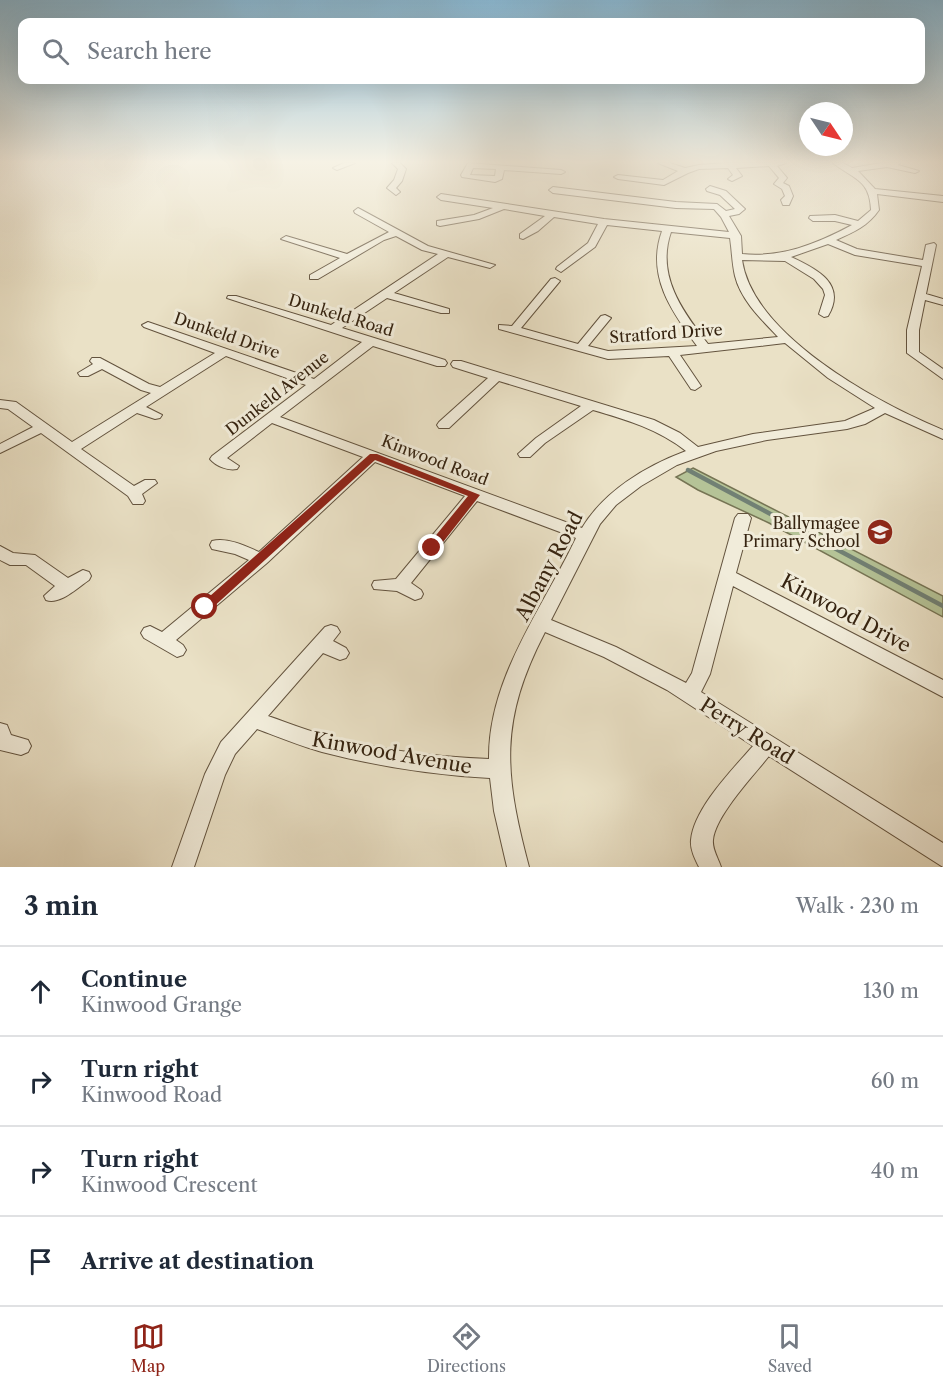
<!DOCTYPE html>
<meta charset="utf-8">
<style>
body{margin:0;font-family:"Libre Caslon Text",serif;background:#f6f6f7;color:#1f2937}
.compass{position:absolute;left:799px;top:102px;width:54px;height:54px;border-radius:50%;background:#fff;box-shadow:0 6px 24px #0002;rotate:125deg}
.stop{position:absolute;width:18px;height:18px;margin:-14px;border:4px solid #8f2418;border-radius:50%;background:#fff}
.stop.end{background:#8f2418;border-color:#fff;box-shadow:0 2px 6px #0008}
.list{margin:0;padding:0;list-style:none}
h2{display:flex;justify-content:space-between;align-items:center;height:78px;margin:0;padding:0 24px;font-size:26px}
h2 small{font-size:20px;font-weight:400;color:#747a83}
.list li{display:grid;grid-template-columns:39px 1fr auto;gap:18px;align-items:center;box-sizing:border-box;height:90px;padding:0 24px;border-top:2px solid #e0e1e3}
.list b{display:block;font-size:22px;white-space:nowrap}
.list p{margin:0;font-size:20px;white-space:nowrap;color:#747a83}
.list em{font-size:20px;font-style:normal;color:#747a83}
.icon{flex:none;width:33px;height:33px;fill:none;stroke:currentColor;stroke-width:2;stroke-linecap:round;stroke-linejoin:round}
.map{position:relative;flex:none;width:943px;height:867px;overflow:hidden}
.search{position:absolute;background:#fff;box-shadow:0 6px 24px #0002;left:18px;right:18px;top:18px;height:66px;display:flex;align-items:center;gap:15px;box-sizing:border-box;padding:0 21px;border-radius:12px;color:#747a83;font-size:22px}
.sheet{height:438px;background:#fff}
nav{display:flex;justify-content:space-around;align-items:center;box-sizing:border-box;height:84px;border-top:2px solid #e0e1e3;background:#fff;font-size:16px;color:#747a83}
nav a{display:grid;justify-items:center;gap:3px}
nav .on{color:#8f2418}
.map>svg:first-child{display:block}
</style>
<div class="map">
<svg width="943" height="867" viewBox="0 0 943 867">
<rect width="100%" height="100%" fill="#eae1c6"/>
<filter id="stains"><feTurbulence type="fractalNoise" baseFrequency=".00333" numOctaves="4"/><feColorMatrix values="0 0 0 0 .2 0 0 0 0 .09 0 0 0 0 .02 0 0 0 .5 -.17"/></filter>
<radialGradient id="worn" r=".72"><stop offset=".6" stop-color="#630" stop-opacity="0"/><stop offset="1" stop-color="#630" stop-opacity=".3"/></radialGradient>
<path fill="#b5c397" stroke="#767454" stroke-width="1.5" d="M 693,468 L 943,596 L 943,617 L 769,523 L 698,490 L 676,477 Z"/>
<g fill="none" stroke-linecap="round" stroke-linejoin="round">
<path stroke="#718074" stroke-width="4.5" d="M 688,470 L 943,606"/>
<defs>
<path id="minor" d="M 344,163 L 355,163 L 337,170 L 333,168 Z
M 392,163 L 400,163 L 406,169 L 402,181 L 396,188 L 400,192 L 396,195 L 387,188 L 394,180 L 398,169 Z
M 468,163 L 561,170 L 565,172 L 561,174 L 504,170 L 502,179 L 495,182 L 462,177 L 461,175 ZM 473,168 L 496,169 L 495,176 L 470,175 Z
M 658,163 L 670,163 L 685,168 L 699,165 L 726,163 L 786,163 L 777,166 L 787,178 L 783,183 L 789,186 L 793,196 L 789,205 L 783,205 L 781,200 L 785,196 L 782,189 L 774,184 L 779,178 L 769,166 L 736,168 L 742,176 L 732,181 L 728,179 L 733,175 L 728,168 L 699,169 L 688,173 L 664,185 L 618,179 L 614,177 L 618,175 L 663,180 L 678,171 Z
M 833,163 L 843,163 L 852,168 L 881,163 L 900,163 L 898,165 L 919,171 L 915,173 L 887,167 L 858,171 L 875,189 L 943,196 L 943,202 L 877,194 L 879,210 C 868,226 854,232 836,240 L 857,249 L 923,260 L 926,245 L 934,243 L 936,245 L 926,294 L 943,299 L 943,305 L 925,300 L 919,330 L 919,352 L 943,369 L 943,379 L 907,353 L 907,330 L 922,266 L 855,255 L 828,244 L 791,257 C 817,269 847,284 828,316 L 824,317 L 819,314 L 825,295 L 823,289 L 814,279 L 785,261 L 742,260 C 753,336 878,403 943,430 L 943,439 L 885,413 L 865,424 L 847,429 L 767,440 L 716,451 L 677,465 L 641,486 L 616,505 L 600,524 L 551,620 L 616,647 L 686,683 L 692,673 L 735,518 L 738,514 L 748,514 L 751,518 L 736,573 L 943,680 L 943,697 L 733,586 L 710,674 L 701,692 L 943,843 L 943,867 L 769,756 C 754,775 715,816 713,840 C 712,849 718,858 721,867 L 699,867 C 695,859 690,849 691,840 C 694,808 733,769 753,746 L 667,690 L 604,657 L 545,632 C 499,721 504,773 529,867 L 507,867 L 494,811 L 490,778 C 434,775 376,766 322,752 C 300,746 279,737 257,729 L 235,754 L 225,775 L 194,867 L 172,867 L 205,774 L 221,742 L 325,627 L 331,625 L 337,627 L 340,632 L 333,641 L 346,648 L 349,653 L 346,658 L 340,660 L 323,653 L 268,716 C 286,722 303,729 321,734 C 373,749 435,757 489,759 C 488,678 543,608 576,538 L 477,501 L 411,583 L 421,590 L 423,594 L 421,598 L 415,600 L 397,591 L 374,589 L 372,585 L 374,581 L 396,579 L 465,496 L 375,462 L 267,563 L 176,640 L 183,645 L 186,650 L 183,655 L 177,657 L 144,638 L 141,633 L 144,628 L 150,626 L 162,632 L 249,560 L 235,554 L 212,549 L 210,545 L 212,541 C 227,537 246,546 259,552 L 363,457 L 272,423 L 227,458 L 239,466 L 237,469 C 228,471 216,466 210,459 L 212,456 L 306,385 L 226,356 L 146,407 L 162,415 L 160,418 L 155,419 L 137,413 L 81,449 L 134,486 L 145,480 L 155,480 L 157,483 L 142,494 L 145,501 L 143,504 L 133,504 L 128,496 L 41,433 L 0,453 L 0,444 L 33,427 L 8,409 L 0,408 L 0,400 L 16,402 L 72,442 L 151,393 L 141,390 L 102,369 L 88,376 L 80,376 L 78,373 L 93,364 L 90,361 L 92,358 L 100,358 L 149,384 L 160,387 L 215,353 L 144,327 L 142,325 L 148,322 L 314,379 L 362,342 L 227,298 L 228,296 L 236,296 L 331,325 L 438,254 L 422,250 L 396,236 L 384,240 L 318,279 L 310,279 L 310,275 L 340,258 L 281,239 L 286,236 L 347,254 L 389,232 L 355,213 L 354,211 L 358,208 L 428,246 L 495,265 L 490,268 L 448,257 L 394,293 L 449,309 L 449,313 L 441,313 L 387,298 L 342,328 L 445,360 L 447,363 L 445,366 L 437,366 L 373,346 L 280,417 L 582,528 C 604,491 646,466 686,451 C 658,429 627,420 593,410 L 545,443 L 530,457 L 520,457 L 518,454 L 536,438 L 581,406 L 499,381 L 449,428 L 439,428 L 437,425 L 439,422 L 488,378 L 453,367 L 451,364 L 453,361 L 461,361 L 654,420 L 680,433 L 698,447 L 753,434 L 845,421 L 875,408 L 828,378 L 785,343 L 680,355 L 701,386 L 695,390 L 691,389 L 669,356 L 608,359 L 499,329 L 499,325 L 512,326 L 551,279 L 555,278 L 560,281 L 521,328 L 578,344 L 601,316 L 605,315 L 611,318 L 588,346 L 608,351 L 697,346 C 671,311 646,275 662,231 L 607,225 L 595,247 L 561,272 L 556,269 L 557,267 L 588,243 L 598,224 L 554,217 L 538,231 L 523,239 L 520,238 L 520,234 L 545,216 L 504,209 L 479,219 L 440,226 L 437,225 L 437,221 L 474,215 L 493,208 L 441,200 L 437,197 L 441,194 L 604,219 L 729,232 L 721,217 L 714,209 L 676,208 L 553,193 L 549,190 L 553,187 L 676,202 L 717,204 L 726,211 L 735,209 L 720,195 L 707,191 L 706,189 L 710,186 L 726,191 L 745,209 L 739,214 L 729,216 L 741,236 L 742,254 C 781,258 817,244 852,225 L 835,221 L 813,221 L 809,218 L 810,216 L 835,215 L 858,221 L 871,210 C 870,179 853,179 833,163 ZM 671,232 L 730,238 C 732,251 732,263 735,276 C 741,300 761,319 778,337 L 708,344 C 682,311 656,275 671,232 Z
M 0,546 L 13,553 L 35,555 L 68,578 L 83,570 L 89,572 L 91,576 L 89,580 C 77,588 60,605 46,600 L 44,596 L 55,586 L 26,565 L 10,565 L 0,560 Z
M 0,723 L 7,725 L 11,735 L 28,740 L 31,746 L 28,752 L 21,755 L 0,750 Z"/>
</defs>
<use href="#minor" stroke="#63533e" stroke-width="2"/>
<use href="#minor" fill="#f1ecda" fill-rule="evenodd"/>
</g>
<linearGradient id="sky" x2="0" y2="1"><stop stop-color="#88b8d4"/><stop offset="0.57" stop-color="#f6f2e5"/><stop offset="1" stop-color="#f6f2e5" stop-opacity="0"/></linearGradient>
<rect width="943" height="284" fill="url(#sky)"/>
<path fill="#8f2418" d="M 370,454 L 377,454 L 480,495 L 436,551 L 428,551 L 428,545 L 468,496 L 375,460 L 210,610 L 201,610 L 199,607 L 201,604 Z"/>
<defs>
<symbol id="school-disc" viewBox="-11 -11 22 22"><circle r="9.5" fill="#8f2418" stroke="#f1ecda"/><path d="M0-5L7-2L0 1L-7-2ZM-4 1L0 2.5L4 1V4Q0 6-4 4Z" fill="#fff"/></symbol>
</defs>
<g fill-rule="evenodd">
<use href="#school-disc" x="865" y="517" width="30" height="30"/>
</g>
<g text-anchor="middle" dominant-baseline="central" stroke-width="6" stroke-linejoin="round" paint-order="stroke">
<g font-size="16" fill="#362411" stroke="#f1ecda">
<text transform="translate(341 315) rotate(17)">Dunkeld Road</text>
<text transform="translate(666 333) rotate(-4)">Stratford Drive</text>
<text transform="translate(227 335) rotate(19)">Dunkeld Drive</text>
<text transform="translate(277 393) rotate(-38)">Dunkeld Avenue</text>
<text transform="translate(435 460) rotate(21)">Kinwood Road</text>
</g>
<g font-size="16" fill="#362411" stroke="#f1ecda" text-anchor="end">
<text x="860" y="523">Ballymagee<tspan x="860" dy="18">Primary School</tspan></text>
</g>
<g font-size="20" fill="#362411" stroke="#f1ecda">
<text transform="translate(549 566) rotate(-62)">Albany Road</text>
<text transform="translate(846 613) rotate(28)">Kinwood Drive</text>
<text transform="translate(747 731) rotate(32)">Perry Road</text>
<text transform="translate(392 753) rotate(10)">Kinwood Avenue</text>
</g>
</g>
<rect width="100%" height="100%" filter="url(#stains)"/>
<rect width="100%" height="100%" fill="url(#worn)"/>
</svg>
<svg class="compass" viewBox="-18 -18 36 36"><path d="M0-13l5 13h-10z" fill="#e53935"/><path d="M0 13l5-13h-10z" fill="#747a83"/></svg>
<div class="stop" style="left:205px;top:607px"></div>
<div class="stop end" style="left:432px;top:548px"></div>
<div class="search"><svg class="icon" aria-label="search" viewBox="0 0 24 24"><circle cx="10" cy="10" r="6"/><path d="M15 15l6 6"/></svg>Search here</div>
</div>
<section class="sheet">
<h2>3 min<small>Walk · 230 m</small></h2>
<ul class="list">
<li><svg class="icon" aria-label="ahead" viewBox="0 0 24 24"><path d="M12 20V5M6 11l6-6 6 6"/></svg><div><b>Continue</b><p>Kinwood Grange</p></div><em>130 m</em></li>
<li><svg class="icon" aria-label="right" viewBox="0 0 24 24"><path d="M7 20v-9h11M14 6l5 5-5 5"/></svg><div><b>Turn right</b><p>Kinwood Road</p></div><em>60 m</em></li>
<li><svg class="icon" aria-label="right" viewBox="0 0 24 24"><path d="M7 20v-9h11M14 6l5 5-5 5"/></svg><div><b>Turn right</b><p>Kinwood Crescent</p></div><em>40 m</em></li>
<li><svg class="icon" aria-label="arrive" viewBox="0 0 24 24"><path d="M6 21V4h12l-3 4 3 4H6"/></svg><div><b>Arrive at destination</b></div></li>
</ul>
</section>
<nav>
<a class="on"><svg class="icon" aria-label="map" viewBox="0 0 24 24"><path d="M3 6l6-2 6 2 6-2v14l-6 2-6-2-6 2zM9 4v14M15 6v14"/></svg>Map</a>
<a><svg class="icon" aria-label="directions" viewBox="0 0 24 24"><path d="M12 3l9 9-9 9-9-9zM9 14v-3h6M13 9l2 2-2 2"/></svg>Directions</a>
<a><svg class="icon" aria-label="saved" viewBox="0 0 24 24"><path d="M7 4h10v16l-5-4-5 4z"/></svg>Saved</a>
</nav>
